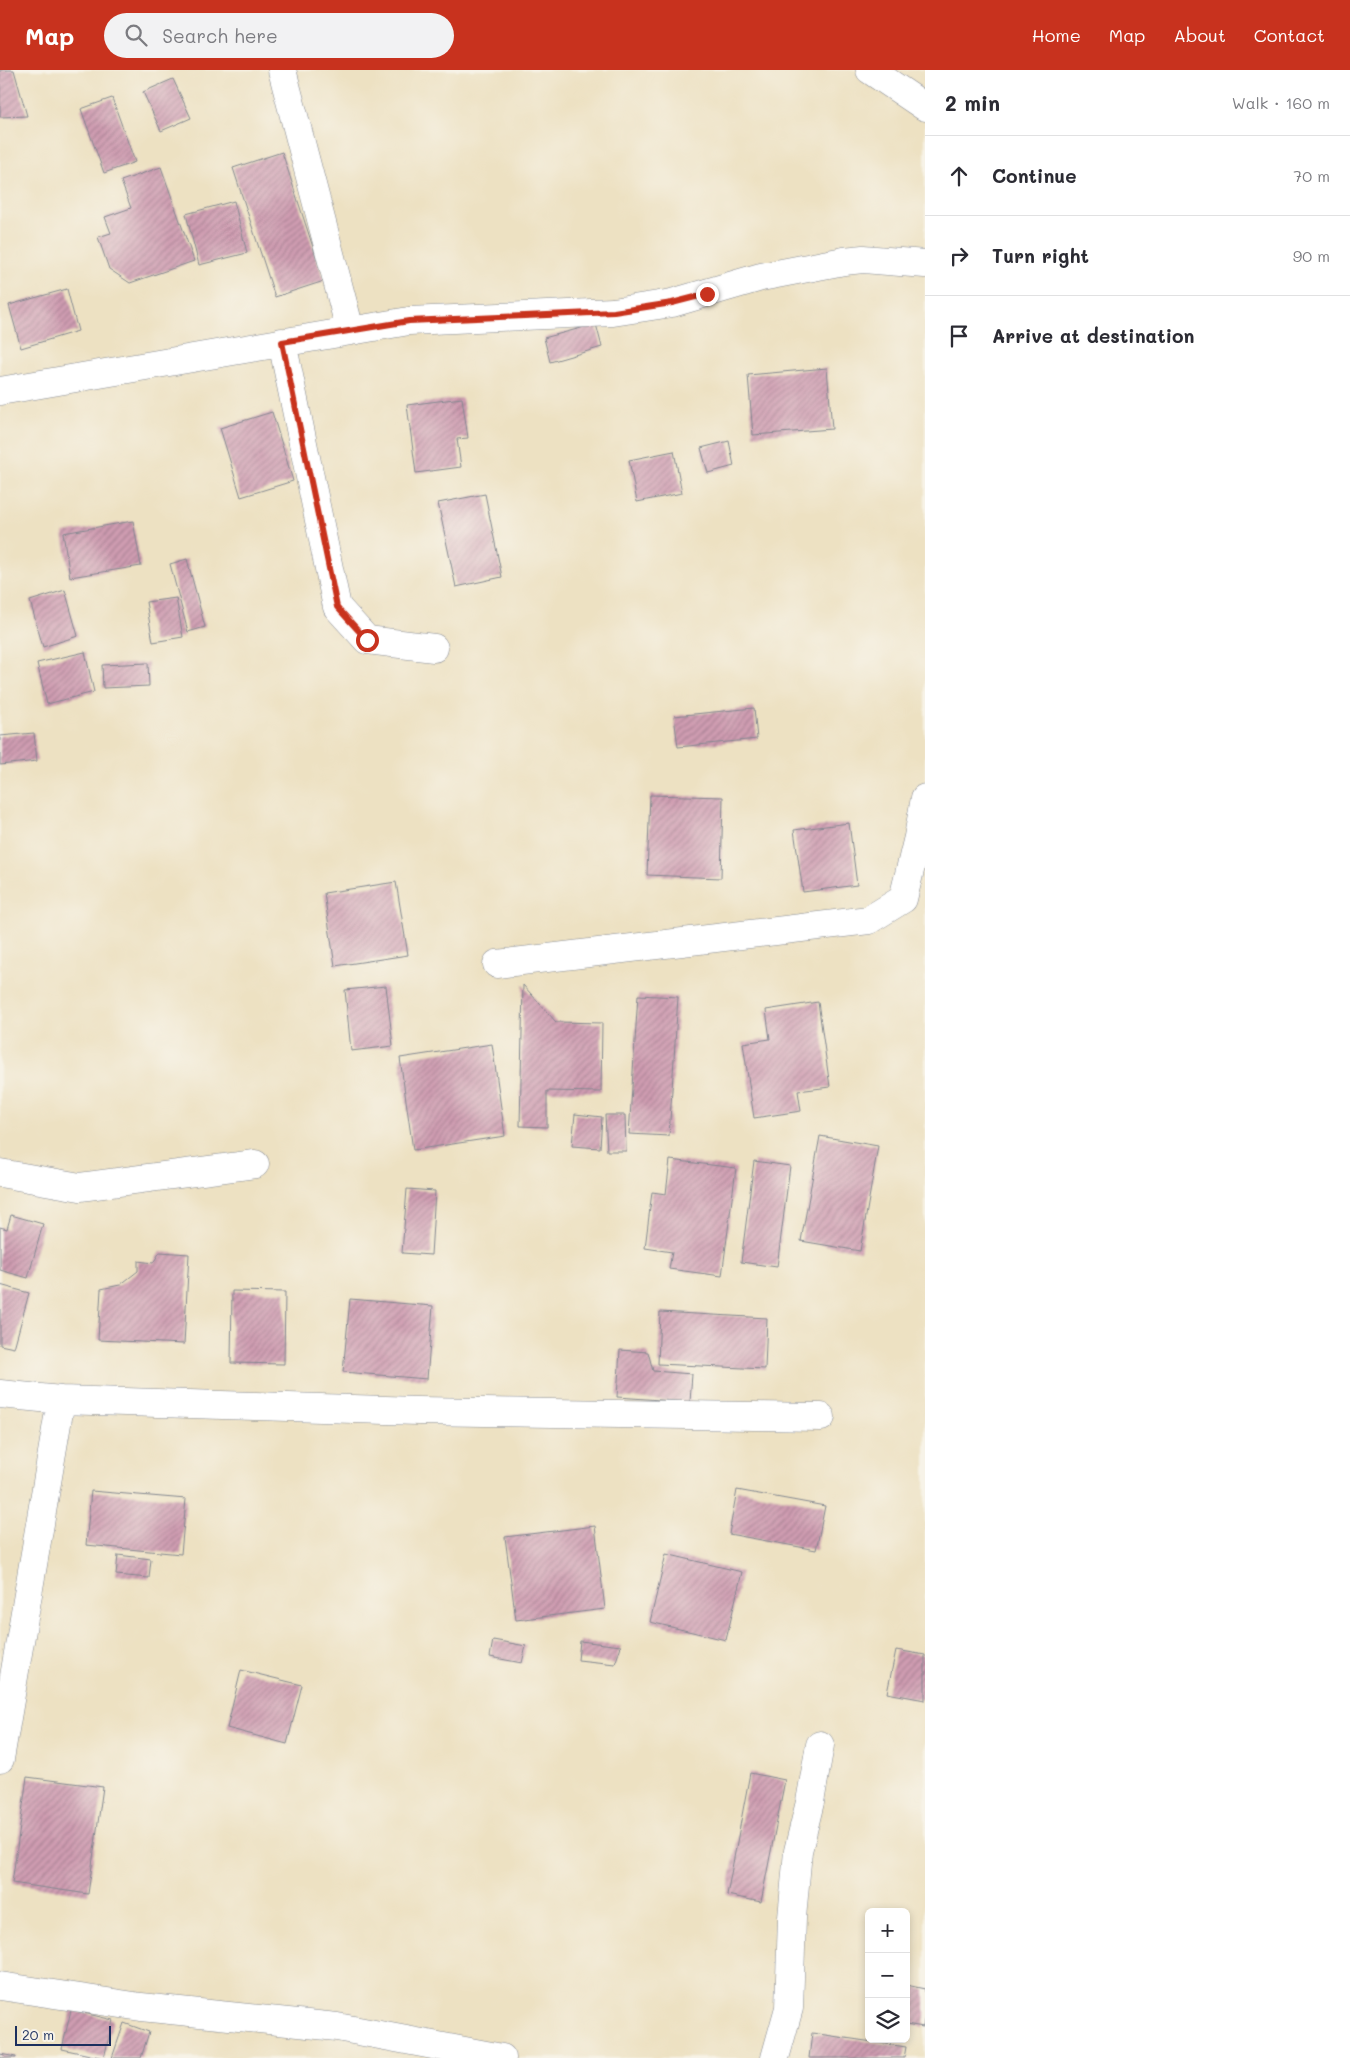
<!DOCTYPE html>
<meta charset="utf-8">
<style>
body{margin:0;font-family:Mali,sans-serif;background:#f2f2f3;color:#2b2b33}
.controls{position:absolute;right:15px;bottom:15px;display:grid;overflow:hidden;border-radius:8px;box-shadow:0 2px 8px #0003}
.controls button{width:45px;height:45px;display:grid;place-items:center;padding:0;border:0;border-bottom:1px solid #e1e1e2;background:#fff;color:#2b2b33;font:25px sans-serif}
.scale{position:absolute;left:15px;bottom:12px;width:96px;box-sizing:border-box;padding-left:5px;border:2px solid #1b2f5e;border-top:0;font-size:14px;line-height:18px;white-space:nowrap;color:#1b2f5e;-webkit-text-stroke:4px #f7f3e8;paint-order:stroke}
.stop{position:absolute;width:15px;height:15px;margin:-11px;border:4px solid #c8321e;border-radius:50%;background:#fff}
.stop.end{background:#c8321e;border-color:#fff;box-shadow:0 1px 5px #0008}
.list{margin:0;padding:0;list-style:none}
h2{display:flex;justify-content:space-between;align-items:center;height:65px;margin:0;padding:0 20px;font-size:21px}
h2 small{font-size:16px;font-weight:400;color:#7c7c81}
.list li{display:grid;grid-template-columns:32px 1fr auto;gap:15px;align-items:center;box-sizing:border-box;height:80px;padding:0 20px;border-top:1px solid #e1e1e2}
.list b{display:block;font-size:19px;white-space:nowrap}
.list em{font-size:16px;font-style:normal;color:#7c7c81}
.icon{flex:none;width:28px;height:28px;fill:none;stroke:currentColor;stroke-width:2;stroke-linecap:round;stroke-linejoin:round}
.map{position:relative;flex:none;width:925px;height:1988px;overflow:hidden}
header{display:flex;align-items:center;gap:30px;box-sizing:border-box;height:70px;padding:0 25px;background:#c8321e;color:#fff}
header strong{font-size:24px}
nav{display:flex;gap:28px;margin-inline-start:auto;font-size:18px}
.search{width:350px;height:45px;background:#f2f2f3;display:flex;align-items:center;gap:12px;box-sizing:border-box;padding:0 18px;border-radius:28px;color:#7c7c81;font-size:19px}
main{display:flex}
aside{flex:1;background:#fff}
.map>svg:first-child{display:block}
</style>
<header>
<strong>Map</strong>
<div class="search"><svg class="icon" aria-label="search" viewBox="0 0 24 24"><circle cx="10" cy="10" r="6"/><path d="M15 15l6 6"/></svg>Search here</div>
<nav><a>Home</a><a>Map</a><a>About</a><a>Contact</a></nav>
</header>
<main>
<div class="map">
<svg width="925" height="1988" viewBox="0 0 925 1988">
<defs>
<pattern id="building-hatch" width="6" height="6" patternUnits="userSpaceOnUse" patternTransform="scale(1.25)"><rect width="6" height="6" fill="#cf9cb1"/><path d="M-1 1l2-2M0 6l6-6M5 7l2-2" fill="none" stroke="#a78093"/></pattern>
</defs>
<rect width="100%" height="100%" fill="#f7f3e8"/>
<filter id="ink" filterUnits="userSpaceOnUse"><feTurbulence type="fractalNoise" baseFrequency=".02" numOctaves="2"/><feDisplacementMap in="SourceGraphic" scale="10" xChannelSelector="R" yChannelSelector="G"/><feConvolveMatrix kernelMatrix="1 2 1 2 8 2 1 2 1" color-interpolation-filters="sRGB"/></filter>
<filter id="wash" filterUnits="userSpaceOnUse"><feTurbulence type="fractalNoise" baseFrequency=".0096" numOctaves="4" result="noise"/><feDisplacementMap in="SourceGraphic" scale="20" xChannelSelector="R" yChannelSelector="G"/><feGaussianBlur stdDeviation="1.12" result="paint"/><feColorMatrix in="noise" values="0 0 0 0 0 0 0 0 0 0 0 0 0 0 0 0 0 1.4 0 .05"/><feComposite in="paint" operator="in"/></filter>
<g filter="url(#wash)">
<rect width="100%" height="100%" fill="#ede1c2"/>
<g id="blocks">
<path fill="url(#building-hatch)" d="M 0,0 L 14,0 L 27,46 L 0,47 Z
M 173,9 L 191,48 L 161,61 L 143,22 Z
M 112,28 L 135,92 L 104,103 L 81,39 Z
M 282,82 L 324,211 L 275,227 L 233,98 Z
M 161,97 L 194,191 L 130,213 L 109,199 L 98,167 L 111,163 L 105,147 L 131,138 L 121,111 Z
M 234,131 L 247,183 L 199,195 L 186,144 Z
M 67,219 L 78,261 L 21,278 L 9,235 Z
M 596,254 L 602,277 L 550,292 L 544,268 Z
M 827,298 L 832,359 L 753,365 L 748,305 Z
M 462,328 L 468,368 L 457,369 L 461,397 L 416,403 L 407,335 Z
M 272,342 L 293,411 L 241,427 L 220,358 Z
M 729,371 L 734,396 L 708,403 L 701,378 Z
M 674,381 L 682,423 L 637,432 L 629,390 Z
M 485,424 L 502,507 L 456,517 L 438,433 Z
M 133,451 L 141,496 L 70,507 L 63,463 Z
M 187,489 L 205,557 L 188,562 L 170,494 Z
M 65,520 L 78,566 L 43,577 L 30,531 Z
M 176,528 L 183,567 L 153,572 L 146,532 Z
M 85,582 L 94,622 L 47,634 L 37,593 Z
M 148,593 L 149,616 L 103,618 L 102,595 Z
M 754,638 L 757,669 L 678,677 L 674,646 Z
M 34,663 L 37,691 L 0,695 L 0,666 Z
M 650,725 L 723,727 L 721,808 L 647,805 Z
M 849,753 L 857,815 L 803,822 L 794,760 Z
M 396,812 L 408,885 L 335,896 L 324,823 Z
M 523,915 L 556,952 L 602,953 L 601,1022 L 547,1021 L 547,1057 L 520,1056 Z
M 386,916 L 393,976 L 351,981 L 345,920 Z
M 638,925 L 678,927 L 669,1066 L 629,1064 Z
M 818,932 L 830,1017 L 798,1021 L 801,1041 L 754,1048 L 743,973 L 770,969 L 766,940 Z
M 492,974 L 505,1066 L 413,1080 L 400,988 Z
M 575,1044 L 602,1047 L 600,1078 L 572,1076 Z
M 605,1045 L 625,1045 L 626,1081 L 607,1081 Z
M 820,1066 L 878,1076 L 860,1181 L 801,1171 Z
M 670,1090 L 736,1098 L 722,1206 L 669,1199 L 672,1182 L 645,1178 L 652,1122 L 666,1124 Z
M 754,1091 L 790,1096 L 777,1197 L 741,1192 Z
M 407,1119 L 435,1121 L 431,1185 L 402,1183 Z
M 11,1145 L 43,1154 L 28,1208 L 0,1200 L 0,1157 L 7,1159 Z
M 160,1182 L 189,1184 L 184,1274 L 98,1270 L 101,1219 L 120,1215 L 138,1201 L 138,1191 L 153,1193 Z
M 0,1215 L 29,1223 L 14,1278 L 0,1275 Z
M 232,1221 L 285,1222 L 284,1294 L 231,1293 Z
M 350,1229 L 433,1236 L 427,1309 L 343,1302 Z
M 660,1242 L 767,1248 L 765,1299 L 658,1294 Z
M 620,1280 L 648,1282 L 653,1301 L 692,1304 L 690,1332 L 617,1327 Z
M 737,1420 L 825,1436 L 816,1480 L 729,1464 Z
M 91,1421 L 186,1429 L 181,1484 L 86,1475 Z
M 595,1456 L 605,1539 L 516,1550 L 505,1467 Z
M 666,1484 L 742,1502 L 726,1570 L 650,1552 Z
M 118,1485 L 151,1489 L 149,1508 L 116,1505 Z
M 493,1570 L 526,1576 L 522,1593 L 490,1587 Z
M 580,1571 L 621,1576 L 615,1594 L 578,1590 Z
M 896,1580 L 925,1585 L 925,1630 L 887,1623 Z
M 241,1600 L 302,1615 L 287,1674 L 227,1658 Z
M 750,1703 L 785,1710 L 761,1832 L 727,1825 Z
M 27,1707 L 103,1717 L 88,1824 L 12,1813 Z
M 906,1915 L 925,1919 L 925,1946 L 923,1957 L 906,1954 Z
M 71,1940 L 113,1950 L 104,1988 L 62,1979 Z
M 124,1953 L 149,1962 L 141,1988 L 112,1988 Z
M 812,1963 L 906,1977 L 904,1988 L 809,1988 Z
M 0,1984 L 16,1987 L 16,1988 L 0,1988 Z"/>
</g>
</g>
<g filter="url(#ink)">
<use href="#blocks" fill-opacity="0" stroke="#848890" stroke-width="1"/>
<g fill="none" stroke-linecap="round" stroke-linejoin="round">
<defs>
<path id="minor" d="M 282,0 L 350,260
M 870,0 L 925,37
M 282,272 L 337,537 L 367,570 L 434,578
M 0,321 L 409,251 L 613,242 L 672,233 L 761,207 L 844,191 L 863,189 L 925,194
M 497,894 L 869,850 L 903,829 L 918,767 L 925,728
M 0,1103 L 80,1117 L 255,1094
M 0,1324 L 61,1330 L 418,1341 L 821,1347
M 0,1689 L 61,1330
M 0,1916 L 141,1937 L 337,1957 L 502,1988
M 775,1988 L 789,1938 L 792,1848 L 798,1781 L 810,1732 L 820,1675"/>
</defs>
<use href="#minor" stroke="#848890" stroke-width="29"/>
<use href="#minor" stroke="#fff" stroke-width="28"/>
</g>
</g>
<g fill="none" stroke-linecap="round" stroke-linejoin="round" filter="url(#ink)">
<path stroke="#c8321e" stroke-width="6" d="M 367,570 L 337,537 L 282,272 L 409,251 L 614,242 L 672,233 L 707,224"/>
</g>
</svg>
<div class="controls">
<button>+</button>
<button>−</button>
<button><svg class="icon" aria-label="layers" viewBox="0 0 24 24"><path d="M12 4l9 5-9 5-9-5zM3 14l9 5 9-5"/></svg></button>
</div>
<div class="scale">20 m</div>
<div class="stop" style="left:367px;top:570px"></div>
<div class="stop end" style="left:707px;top:224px"></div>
</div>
<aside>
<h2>2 min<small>Walk · 160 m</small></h2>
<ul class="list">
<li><svg class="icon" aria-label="ahead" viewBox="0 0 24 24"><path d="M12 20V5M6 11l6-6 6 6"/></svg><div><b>Continue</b></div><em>70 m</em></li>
<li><svg class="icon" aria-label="right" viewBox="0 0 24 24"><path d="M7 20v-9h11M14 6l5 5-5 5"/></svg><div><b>Turn right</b></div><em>90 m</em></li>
<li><svg class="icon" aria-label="arrive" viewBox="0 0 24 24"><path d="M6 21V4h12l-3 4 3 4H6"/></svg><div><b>Arrive at destination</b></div></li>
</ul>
</aside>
</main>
